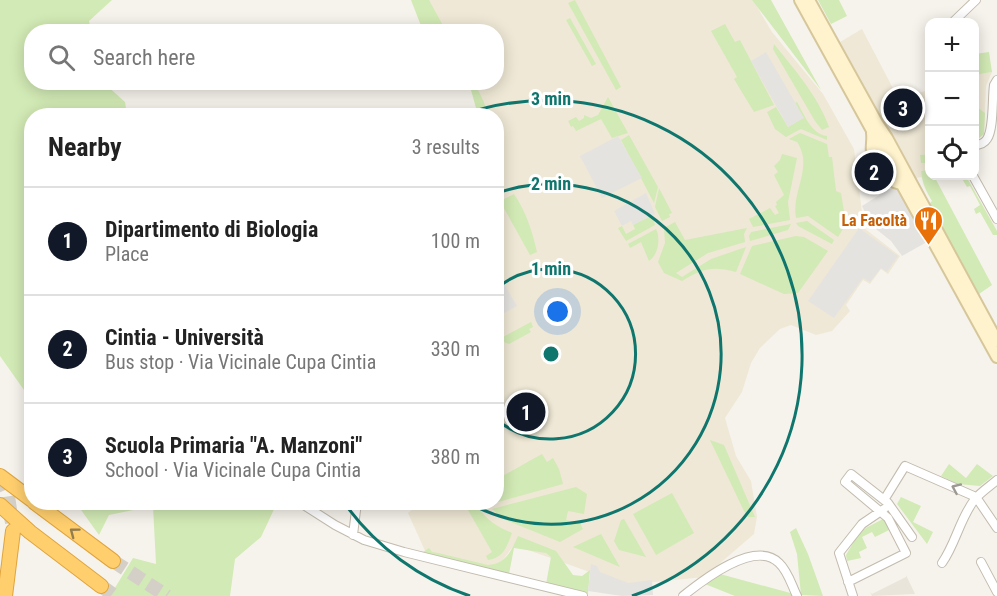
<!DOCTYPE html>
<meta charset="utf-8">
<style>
body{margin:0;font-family:"Roboto Condensed",sans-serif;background:#f2f2f2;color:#222}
.controls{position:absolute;right:18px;top:18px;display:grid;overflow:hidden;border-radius:12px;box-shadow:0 3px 15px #0003}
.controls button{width:54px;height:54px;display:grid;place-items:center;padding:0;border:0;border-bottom:2px solid #e0e0e0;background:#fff;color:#222;font:30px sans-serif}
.you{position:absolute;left:558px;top:312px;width:21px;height:21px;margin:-15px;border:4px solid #fff;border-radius:50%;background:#1a73e8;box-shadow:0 0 0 9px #1a73e833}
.badge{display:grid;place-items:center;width:39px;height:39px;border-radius:50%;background:#111827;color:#fff;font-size:20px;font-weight:700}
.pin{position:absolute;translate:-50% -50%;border:3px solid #fff;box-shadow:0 2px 6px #0006}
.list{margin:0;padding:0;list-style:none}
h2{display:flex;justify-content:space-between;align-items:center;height:78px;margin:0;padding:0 24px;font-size:26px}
h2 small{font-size:20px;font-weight:400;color:#767676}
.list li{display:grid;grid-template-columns:39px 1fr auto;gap:18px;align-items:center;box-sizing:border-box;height:108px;padding:0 24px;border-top:2px solid #e0e0e0}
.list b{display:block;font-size:22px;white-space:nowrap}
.list p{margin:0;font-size:20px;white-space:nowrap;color:#767676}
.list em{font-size:20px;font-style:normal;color:#767676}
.icon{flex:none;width:33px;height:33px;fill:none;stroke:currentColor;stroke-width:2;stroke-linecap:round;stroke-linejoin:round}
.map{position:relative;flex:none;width:997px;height:596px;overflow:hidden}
.search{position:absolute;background:#fff;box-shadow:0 3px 15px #0003;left:24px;top:24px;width:480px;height:66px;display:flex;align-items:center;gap:15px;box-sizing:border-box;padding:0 21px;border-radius:24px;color:#767676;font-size:22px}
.panel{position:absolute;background:#fff;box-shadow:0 3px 15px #0003;left:24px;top:108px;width:480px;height:402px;border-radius:24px}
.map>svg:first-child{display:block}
</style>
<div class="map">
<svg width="997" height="596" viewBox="0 0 997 596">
<rect width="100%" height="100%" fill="#f6f3ec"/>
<path fill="#eae5da" d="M 906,575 L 915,594 L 872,596 L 870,592 L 872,594 L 906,577 Z"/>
<path fill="#efe8d6" d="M 426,0 L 753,0 L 772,32 L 823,94 L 854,149 L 864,228 L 900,256 L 888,274 L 881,269 L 870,284 L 863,280 L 846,305 L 850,311 L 832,331 L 816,335 L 791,325 L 780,329 L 760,348 L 751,363 L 742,392 L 725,418 L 736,456 L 751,481 L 757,517 L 754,534 L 704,577 L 626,585 L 514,545 L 494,572 L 426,553 L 408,513 L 420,503 L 496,502 L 496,116 L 480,115 L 471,83 L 496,82 L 496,32 L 445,31 Z
M 862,29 L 898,98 L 929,90 L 929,154 L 920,155 L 925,162 L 926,170 L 921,171 L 922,177 L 915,178 L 840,42 Z
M 992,72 L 986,86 L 984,134 L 979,138 L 975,139 L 974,75 Z"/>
<path fill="#d2eab5" d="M 0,0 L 112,0 L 89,21 L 91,31 L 32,32 L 32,82 L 104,83 L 125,102 L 127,115 L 32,116 L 31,400 L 0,356 Z
M 411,0 L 429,0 L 446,31 L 423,31 Z
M 575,0 L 621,87 L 616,90 L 568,3 Z
M 752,0 L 771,0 L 821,90 Z
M 818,0 L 839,0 L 847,16 L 831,24 Z
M 570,18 L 596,64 L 592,66 L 566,20 Z
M 725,24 L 735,42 L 740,40 L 774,105 L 754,112 L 734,79 L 737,77 L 711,31 Z
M 774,44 C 794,69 818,96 829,127 L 822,130 L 815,121 L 773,49 Z
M 989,52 L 992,72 L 975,75 L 975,54 Z
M 469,83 L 474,83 C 480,94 486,103 487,115 L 478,115 Z
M 608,97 L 628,133 L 612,138 L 601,119 L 576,131 L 573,126 L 571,127 L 568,121 L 576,117 L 579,121 L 584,118 L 584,115 L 591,118 L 598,115 Z
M 797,102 C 804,114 811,134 827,136 L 827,140 L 801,129 L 786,137 L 775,129 L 767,112 L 776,107 L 788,127 L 803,118 L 795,103 Z
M 974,105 L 985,113 L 984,134 L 979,138 L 975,139 Z
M 800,133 L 827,144 L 829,157 L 832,157 L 836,191 L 841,193 L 846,224 L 838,237 L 808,216 L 796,218 C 791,191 814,167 797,142 L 789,139 Z
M 629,135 L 658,187 L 654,203 L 621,140 Z
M 782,154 L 797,158 L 788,202 L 790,220 L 753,227 L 749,219 L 770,208 L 775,215 L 779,213 L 775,206 L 777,205 L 776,202 L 784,195 L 774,175 L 778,172 L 774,166 L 780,160 Z
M 929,154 L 929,158 L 926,160 L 929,166 L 930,176 L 934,176 L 992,285 L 979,294 L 929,204 L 932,201 C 926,191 922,183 921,171 L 926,170 L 925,163 L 921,163 L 920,155 Z
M 966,176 L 997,231 L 997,235 L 993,235 L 980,212 L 976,214 L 974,209 L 980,205 L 970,186 L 967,187 L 961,177 Z
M 659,188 L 672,213 L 669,214 L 670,217 L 662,221 L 655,207 Z
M 514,194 C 526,212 532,230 537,252 L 530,255 L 500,201 Z
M 652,215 L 655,225 L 626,241 L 618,228 L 622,226 L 626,234 L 635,229 L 633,225 Z
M 807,221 L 834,240 L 832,244 L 798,226 L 796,223 Z
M 675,222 L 685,240 L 747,228 L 744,234 L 745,242 L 708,253 L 676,273 L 682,277 L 711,259 L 746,247 L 736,272 C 712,266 703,268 682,281 L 664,273 L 658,262 L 665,243 L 664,228 Z
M 791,224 L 788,230 L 750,241 L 749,236 L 751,232 Z
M 656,229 C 661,239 658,255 649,261 L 641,242 L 630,248 L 628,244 Z
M 796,236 L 804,237 L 828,251 L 798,293 L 784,294 L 740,274 L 752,246 Z
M 531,322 L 533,327 L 529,329 L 531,332 L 509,344 L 504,342 L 501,338 Z
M 710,440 L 724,445 L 755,517 L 748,517 L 744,511 Z
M 542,454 L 547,462 L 553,458 L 559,469 L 563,484 L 491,504 L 490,503 L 496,502 L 497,479 Z
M 949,464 L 966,478 L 977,464 L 993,476 L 980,486 L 958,484 L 941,476 Z
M 576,487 L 587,494 L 584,514 L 568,511 L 566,520 L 580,523 L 583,529 L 560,542 L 503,519 L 492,509 Z
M 672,493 L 694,533 L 656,555 L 633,514 Z
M 901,497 L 921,506 L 913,522 L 933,532 L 927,544 L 897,504 Z
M 76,503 L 277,503 L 261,537 L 235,559 L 230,596 L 110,596 L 133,558 L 156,564 L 153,506 L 109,515 L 99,535 Z
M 464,503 L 476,503 C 483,518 497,527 512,533 C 507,546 504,558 488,560 L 486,556 L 492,552 Z
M 885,518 L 889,530 L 875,537 L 872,532 L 862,537 L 867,548 L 859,552 L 861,558 L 847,561 L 846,555 L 860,531 Z
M 624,519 L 646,557 L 619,550 L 614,541 L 621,520 Z
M 796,528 L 808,554 L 823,596 L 801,595 L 797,554 L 790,532 Z
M 601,534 L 620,567 L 573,547 Z
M 518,536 L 556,551 L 573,575 L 582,576 L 590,570 L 588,594 L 546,584 L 551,557 L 546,553 L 514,548 L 509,574 L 423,552 L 429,548 L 432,552 L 438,553 L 488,565 C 506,564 511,551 518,536 Z
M 720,574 L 794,594 L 795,596 L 735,596 L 705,584 Z"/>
<path fill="#e5e3e0" d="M 766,52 L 804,118 L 788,127 L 751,61 Z
M 618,136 L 642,178 L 602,198 L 580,156 Z
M 895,188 L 899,191 L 927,242 L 902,256 L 891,241 L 871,225 L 862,206 L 889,189 Z
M 646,193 L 655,214 L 633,225 L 631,221 L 622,226 L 614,211 Z
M 859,228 L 898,256 L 887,272 L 881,268 L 870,282 L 863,278 L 834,318 L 808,301 Z
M 497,272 L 517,306 L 497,317 L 496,273 Z
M 591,564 L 597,566 L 600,572 L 628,583 L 652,580 L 653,595 L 622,596 L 588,591 Z"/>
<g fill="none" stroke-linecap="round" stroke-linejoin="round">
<path stroke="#d4d0c8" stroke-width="14" stroke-dasharray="14 7" stroke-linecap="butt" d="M 0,477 L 8,496 L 12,523
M 113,561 L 167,596
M 101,586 L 115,596"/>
<defs>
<path id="street" d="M 953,22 L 976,0
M 425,116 L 426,114
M 974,145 C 980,145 984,144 987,139 C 994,129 992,99 994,85 L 997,80
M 973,176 L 997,219
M 884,500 L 905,466 L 976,497 L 997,528
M 299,502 L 335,525 L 364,540 L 404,552 L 583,596
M 353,535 L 357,502
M 981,562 L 997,592
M 942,563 C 956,543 960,518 975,499 C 981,492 990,486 997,480
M 848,582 L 906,553 L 888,518 L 845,482 L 851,474 L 888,503 L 912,537
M 683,596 C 703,580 755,539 779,563 C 788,571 792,586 797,596
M 853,596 L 839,553 L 862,524 L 884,509"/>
<path id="secondary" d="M 800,0 L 997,357
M 809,0 L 877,123 L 887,138 L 997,341
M 872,133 C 873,140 871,146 872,153 C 873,168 888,182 901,184"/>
<path id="highway" d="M 0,476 L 32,500
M 34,502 L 113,561
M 0,505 L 30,532 L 101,586
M 5,596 L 13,531"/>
</defs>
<use href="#street" stroke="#c2bbae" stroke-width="10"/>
<use href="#secondary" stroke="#d6c79b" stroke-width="14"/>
<use href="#highway" stroke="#e0a43c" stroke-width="16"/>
<use href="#street" stroke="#fff" stroke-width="8"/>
<use href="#secondary" stroke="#fff3cd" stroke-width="10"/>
<use href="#highway" stroke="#ffcf6e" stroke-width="14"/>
</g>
<defs><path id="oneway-chevron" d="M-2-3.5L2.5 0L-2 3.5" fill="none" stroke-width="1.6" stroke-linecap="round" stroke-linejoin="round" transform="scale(1.5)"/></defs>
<use stroke="#9c9892" href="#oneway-chevron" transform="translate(956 488) rotate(-156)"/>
<use stroke="#937c4e" href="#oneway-chevron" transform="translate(74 532) rotate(-143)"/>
<g fill="none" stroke="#0f766e" stroke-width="3">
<path d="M497 288A85 85 0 1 1 497 420"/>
<path d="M497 193A170 170 0 1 1 469 503"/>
<path d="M470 596A255 255 0 0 1 345 504M462 115A255 255 0 1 1 632 596"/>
</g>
<defs>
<symbol id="restaurant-pin" viewBox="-11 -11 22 30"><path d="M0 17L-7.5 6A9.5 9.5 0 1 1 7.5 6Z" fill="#e8710a" stroke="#fff"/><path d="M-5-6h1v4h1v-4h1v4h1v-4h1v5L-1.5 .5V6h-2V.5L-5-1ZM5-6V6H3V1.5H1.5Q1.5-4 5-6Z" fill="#fff"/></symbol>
</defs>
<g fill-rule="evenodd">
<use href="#restaurant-pin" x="912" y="204" width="33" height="45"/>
</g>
<g text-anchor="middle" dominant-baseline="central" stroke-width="6" stroke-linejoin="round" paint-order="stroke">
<g font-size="16" font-weight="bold" fill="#c56008" stroke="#fff" text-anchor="end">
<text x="907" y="220">La Facoltà</text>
</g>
</g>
<circle cx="551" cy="354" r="9" fill="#0f766e" stroke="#fff" stroke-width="3"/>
<g font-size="18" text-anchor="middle" font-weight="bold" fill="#0f766e" stroke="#fff" stroke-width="6" stroke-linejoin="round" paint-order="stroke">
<text x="551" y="105">3 min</text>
<text x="551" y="190">2 min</text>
<text x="551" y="275">1 min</text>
</g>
</svg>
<div class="controls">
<button>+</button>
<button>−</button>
<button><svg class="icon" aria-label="locate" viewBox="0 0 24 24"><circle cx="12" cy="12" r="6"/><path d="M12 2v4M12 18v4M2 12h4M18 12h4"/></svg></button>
</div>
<div class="you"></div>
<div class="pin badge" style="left:526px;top:412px">1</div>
<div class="pin badge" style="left:874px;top:172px">2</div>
<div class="pin badge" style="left:903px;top:108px">3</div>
<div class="search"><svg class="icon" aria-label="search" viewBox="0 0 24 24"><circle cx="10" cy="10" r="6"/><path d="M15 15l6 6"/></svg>Search here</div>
<section class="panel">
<h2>Nearby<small>3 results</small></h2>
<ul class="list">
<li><span class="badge">1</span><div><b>Dipartimento di Biologia</b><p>Place</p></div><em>100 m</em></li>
<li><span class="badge">2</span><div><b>Cintia - Università</b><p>Bus stop · Via Vicinale Cupa Cintia</p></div><em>330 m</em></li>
<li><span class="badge">3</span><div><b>Scuola Primaria &quot;A. Manzoni&quot;</b><p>School · Via Vicinale Cupa Cintia</p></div><em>380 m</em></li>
</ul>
</section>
</div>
